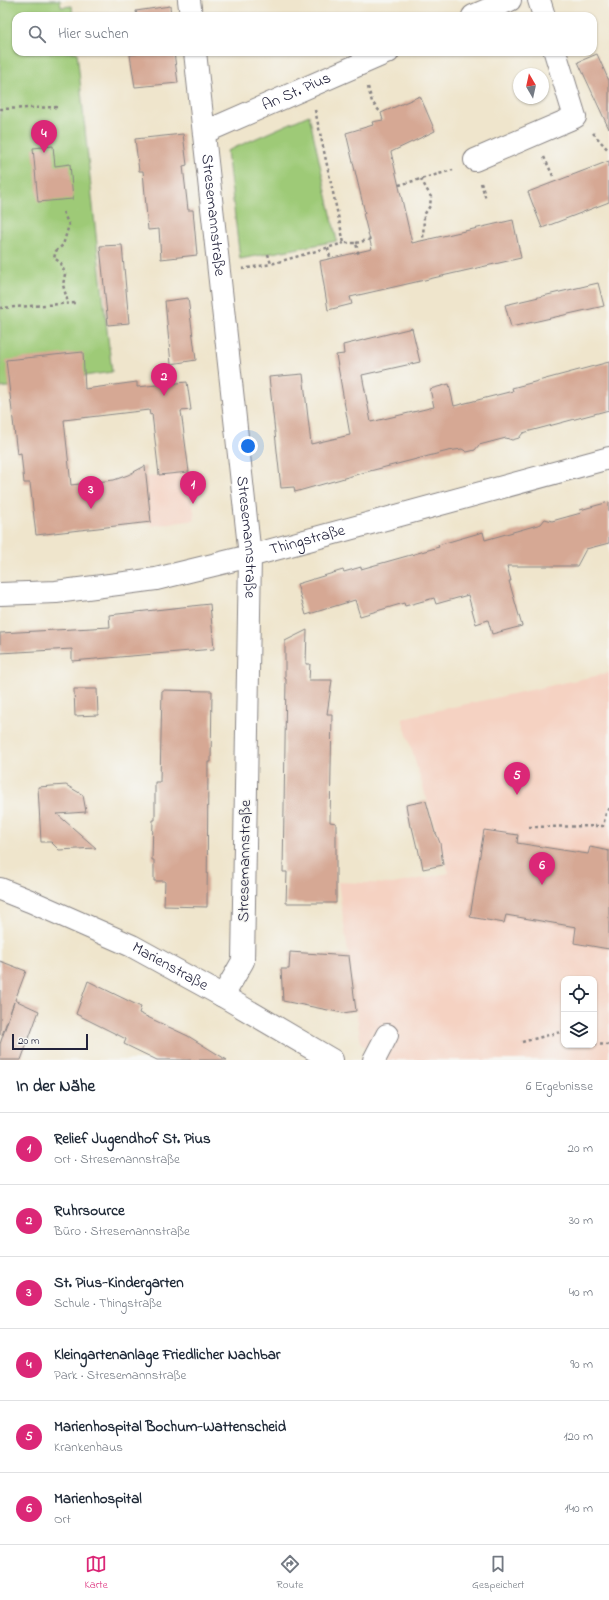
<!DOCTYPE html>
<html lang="de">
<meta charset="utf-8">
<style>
body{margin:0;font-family:"Indie Flower",sans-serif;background:#f6f6f7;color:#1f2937}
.controls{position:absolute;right:12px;bottom:12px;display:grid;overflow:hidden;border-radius:8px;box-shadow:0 1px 3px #0004}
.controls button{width:36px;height:36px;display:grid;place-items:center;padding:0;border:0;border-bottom:1px solid #e0e1e3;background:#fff;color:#1f2937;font:20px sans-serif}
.compass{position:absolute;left:513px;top:68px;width:36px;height:36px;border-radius:50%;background:#fff;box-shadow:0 1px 3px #0004;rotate:351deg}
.scale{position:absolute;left:12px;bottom:10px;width:76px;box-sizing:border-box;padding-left:4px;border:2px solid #22223b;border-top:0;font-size:11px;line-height:14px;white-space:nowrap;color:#22223b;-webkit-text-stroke:3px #f6f6f2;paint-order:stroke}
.you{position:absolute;left:248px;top:446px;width:14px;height:14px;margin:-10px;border:3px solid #fff;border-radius:50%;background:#1a73e8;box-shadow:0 0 0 6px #1a73e833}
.badge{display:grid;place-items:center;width:26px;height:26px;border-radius:50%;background:#db2777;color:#fff;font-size:13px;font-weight:700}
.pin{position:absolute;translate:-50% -33px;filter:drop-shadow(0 1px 2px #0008)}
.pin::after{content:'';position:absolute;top:21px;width:14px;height:12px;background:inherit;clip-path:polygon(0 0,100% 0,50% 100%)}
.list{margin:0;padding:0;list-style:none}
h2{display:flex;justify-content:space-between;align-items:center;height:52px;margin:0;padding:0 16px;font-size:17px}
h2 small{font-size:13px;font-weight:400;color:#747a83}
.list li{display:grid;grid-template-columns:26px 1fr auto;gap:12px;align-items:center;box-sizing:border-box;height:72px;padding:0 16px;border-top:1px solid #e0e1e3}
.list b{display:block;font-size:15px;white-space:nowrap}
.list p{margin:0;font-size:13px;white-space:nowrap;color:#747a83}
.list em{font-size:13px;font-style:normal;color:#747a83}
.icon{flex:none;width:22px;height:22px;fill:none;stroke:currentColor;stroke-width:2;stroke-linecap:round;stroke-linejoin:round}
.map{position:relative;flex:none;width:609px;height:1060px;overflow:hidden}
.search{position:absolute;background:#fff;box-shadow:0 1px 3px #0004;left:12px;right:12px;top:12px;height:44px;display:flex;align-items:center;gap:10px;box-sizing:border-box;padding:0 14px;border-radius:12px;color:#747a83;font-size:15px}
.sheet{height:484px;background:#fff}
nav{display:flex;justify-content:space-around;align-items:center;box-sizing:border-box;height:56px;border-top:1px solid #e0e1e3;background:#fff;font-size:11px;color:#747a83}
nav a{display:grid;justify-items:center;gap:2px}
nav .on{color:#db2777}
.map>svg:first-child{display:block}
</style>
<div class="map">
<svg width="609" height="1060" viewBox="0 0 609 1060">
<rect width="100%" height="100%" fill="#f6f6f2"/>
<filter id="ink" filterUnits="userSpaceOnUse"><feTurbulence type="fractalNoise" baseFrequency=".025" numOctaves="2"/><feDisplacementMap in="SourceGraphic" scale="8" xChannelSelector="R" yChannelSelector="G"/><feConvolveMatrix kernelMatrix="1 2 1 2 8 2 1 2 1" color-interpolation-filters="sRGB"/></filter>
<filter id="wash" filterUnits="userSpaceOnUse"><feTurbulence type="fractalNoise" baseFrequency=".012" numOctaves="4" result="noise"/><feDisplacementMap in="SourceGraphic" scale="16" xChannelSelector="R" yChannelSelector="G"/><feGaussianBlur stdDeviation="0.9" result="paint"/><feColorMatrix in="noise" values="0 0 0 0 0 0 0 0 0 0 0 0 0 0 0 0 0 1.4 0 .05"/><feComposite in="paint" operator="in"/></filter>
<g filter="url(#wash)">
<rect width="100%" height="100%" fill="#efe5cc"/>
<path fill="#f5d2c2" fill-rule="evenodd" d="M 189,472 L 195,520 L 151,526 L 145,477 Z
M 609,673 L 609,1060 L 387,1060 L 361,1044 L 338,882 L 393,884 L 449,873 L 402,718 ZM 564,979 L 594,979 L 594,1045 L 564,1045 Z"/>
<path fill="#9eca77" stroke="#607659" d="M 0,0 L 60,0 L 61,7 L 72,6 L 73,16 L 16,16 L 16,52 L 77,52 L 98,254 L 112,372 L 0,388 Z
M 309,115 L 337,241 L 240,259 L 227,151 Z"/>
<g id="blocks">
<path fill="#d6a894" d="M 170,6 L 171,16 L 137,16 L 136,11 Z
M 141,52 L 174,52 L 178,83 L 135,87 L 130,55 L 141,53 Z
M 597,54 L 609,81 L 609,129 L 578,62 Z
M 420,96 L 435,131 L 391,152 L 412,243 L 513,220 L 521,258 L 350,297 L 352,304 L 328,310 L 320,261 L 372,249 L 363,213 L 365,213 L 346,133 L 373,125 L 372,122 L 383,120 L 381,113 Z
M 183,134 L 187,165 L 183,166 L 188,210 L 193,210 L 197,255 L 161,259 L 159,229 L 148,230 L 143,171 L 139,171 L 135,139 Z
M 53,146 L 55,166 L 70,164 L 73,199 L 38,202 L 33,148 Z
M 609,161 L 609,202 L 542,228 L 528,192 Z
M 122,245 L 129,323 L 108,325 L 100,246 Z
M 598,283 L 604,306 L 511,327 L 505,305 Z
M 188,298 L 196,360 L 171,364 L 165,301 Z
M 412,328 L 420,362 L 362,375 L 371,422 L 434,407 L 430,389 L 449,384 L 454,406 L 513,391 L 512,388 L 609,362 L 609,410 L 530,431 L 523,433 L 519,438 L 512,440 L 506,438 L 479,445 L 475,450 L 467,452 L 462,449 L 448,451 L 362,473 L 295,492 L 294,487 L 281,488 L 269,377 L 303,374 L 311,444 L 350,435 L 336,355 L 344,354 L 343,345 Z
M 83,352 L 85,389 L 137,382 L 137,387 L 187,382 L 191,410 L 181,411 L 189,472 L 159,475 L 152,414 L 150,415 L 149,410 L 64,420 L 71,485 L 114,480 L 128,475 L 145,466 L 151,522 L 36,535 L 30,483 L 24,483 L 21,453 L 17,454 L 6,360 Z
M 609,502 L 609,543 L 586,549 L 577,566 L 507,566 L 511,581 L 509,581 L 522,626 L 492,634 L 488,620 L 476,624 L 468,595 L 436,604 L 434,598 L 405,606 L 404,603 L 360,616 L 355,600 L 306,615 L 297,584 L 343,570 L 344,572 L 361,567 L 361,569 L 439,547 L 438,545 L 483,532 L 485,540 L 541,524 L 545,519 L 552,521 L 581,513 L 580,510 Z
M 210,604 L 214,649 L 72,661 L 72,649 L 0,653 L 0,633 L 110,627 L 109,615 Z
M 307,630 L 306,664 L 310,664 L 309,680 L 332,680 L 327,714 L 332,714 L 330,822 L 336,823 L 336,903 L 286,903 L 287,872 L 283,872 L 286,679 L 285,679 L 285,641 Z
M 74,689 L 97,689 L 98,715 L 75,716 Z
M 162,690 L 212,691 L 211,762 L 208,762 L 207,907 L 164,906 L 165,881 L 154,881 L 154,860 L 152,860 L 153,820 L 155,820 L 155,782 L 160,782 Z
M 66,785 L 83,795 L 86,812 L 57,814 L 96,848 L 59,850 L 51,842 L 41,842 L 38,787 Z
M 426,801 L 435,833 L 436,833 L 440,843 L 443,865 L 423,869 L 421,858 L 420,858 L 418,848 L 417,848 L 412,827 L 410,827 L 406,805 Z
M 484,830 L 518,835 L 517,843 L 588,854 L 590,847 L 609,851 L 609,949 L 574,943 L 576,927 L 506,915 L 504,923 L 470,917 Z
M 290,952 L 349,956 L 356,1011 L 343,1013 L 283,1001 L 281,969 L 289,969 Z
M 0,961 L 26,971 L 15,1000 L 39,1011 L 21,1060 L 0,1060 L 0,1044 L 14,1002 L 2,1035 L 0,1034 Z
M 88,981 L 141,1007 L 139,1013 L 188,1036 L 227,1060 L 157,1060 L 124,1044 L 126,1039 L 76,1014 Z"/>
</g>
</g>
<g filter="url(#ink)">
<use href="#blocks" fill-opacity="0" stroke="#888484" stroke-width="1"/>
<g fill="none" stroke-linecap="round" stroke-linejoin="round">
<defs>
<g id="minor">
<path d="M 189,0 L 191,16"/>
<path d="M 539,0 L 544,16"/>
<path d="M 473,16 L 510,0"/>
<path id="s1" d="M 195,52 L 250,556 L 243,961 L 223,996"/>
<path id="s2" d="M 205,132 L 388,52"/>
<path d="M 475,160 L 575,117 L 555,52"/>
<path id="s3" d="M 0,594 L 56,592 L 156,579 L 250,556 L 609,458"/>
<path d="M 374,1060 L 387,1035"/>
</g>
<g id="major">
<path id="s4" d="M 0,889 L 30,901 L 132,946 L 223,996 L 332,1060"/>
</g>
</defs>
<use href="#minor" stroke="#888484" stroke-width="24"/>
<use href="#major" stroke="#888484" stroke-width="24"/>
<path stroke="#888484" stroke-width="2.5" stroke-dasharray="3 3" stroke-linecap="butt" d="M 368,87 L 372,102 L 381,113
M 0,109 L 58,107
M 315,110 L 344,243 L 356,243 L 359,256
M 593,133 L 609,151
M 544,157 L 553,176
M 421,179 L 431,197 L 430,206 L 424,215 L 423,241
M 481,183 L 486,199
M 399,185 L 453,170
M 63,212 L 69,225 L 63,245 L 56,251 L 54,258 L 61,263 L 65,274 L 63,285 L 68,303
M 356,243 L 371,239
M 328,248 L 330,257
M 268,254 L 271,264 L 344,243
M 242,269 L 271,264
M 0,308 L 76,303
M 529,827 L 603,826 L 606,813 L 609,808
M 522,1042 L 564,1031
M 594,1044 L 609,1045"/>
<use href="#minor" stroke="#fff" stroke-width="22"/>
<use href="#major" stroke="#fff" stroke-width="22"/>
</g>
</g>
<g text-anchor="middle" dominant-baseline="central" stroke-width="3" stroke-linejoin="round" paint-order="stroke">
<g font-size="16" fill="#22223b" stroke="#f6f6f2">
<text stroke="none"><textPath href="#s2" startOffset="100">An St. Pius</textPath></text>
<text stroke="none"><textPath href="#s1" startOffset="164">Stresemannstraße</textPath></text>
<text stroke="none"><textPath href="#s1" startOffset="488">Stresemannstraße</textPath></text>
<text stroke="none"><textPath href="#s3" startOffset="313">Thingstraße</textPath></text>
<text transform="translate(245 861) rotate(-89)">Stresemannstraße</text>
<text stroke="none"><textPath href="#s4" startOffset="187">Marienstraße</textPath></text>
</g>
</g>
</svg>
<div class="controls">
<button><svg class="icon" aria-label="locate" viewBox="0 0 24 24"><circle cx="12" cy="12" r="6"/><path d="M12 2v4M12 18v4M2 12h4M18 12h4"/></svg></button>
<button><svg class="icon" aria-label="layers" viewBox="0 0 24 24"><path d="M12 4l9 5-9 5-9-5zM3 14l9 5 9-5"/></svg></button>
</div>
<svg class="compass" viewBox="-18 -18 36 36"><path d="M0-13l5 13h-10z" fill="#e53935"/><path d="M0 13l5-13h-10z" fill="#747a83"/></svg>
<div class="scale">20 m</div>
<div class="you"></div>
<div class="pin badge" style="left:193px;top:504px">1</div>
<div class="pin badge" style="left:164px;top:396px">2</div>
<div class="pin badge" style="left:91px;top:509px">3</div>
<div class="pin badge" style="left:44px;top:153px">4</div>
<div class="pin badge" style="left:517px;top:795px">5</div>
<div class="pin badge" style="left:542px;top:885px">6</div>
<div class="search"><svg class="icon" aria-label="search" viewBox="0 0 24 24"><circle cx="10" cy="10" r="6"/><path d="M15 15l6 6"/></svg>Hier suchen</div>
</div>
<section class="sheet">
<h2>In der Nähe<small>6 Ergebnisse</small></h2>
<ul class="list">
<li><span class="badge">1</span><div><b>Relief Jugendhof St. Pius</b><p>Ort · Stresemannstraße</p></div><em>20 m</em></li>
<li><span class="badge">2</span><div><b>Ruhrsource</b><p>Büro · Stresemannstraße</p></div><em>30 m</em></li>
<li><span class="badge">3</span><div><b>St. Pius-Kindergarten</b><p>Schule · Thingstraße</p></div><em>40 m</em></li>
<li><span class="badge">4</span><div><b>Kleingartenanlage Friedlicher Nachbar</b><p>Park · Stresemannstraße</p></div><em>90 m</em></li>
<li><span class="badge">5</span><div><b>Marienhospital Bochum-Wattenscheid</b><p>Krankenhaus</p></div><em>120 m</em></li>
<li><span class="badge">6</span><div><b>Marienhospital</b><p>Ort</p></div><em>140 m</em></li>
</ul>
</section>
<nav>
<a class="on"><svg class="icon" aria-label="map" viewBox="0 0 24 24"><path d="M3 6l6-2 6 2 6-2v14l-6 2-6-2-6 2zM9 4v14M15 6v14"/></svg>Karte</a>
<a><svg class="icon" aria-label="directions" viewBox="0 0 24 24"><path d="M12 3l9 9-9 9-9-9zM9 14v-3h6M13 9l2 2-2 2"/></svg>Route</a>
<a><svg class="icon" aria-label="saved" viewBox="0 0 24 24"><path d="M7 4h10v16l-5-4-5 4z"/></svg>Gespeichert</a>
</nav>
